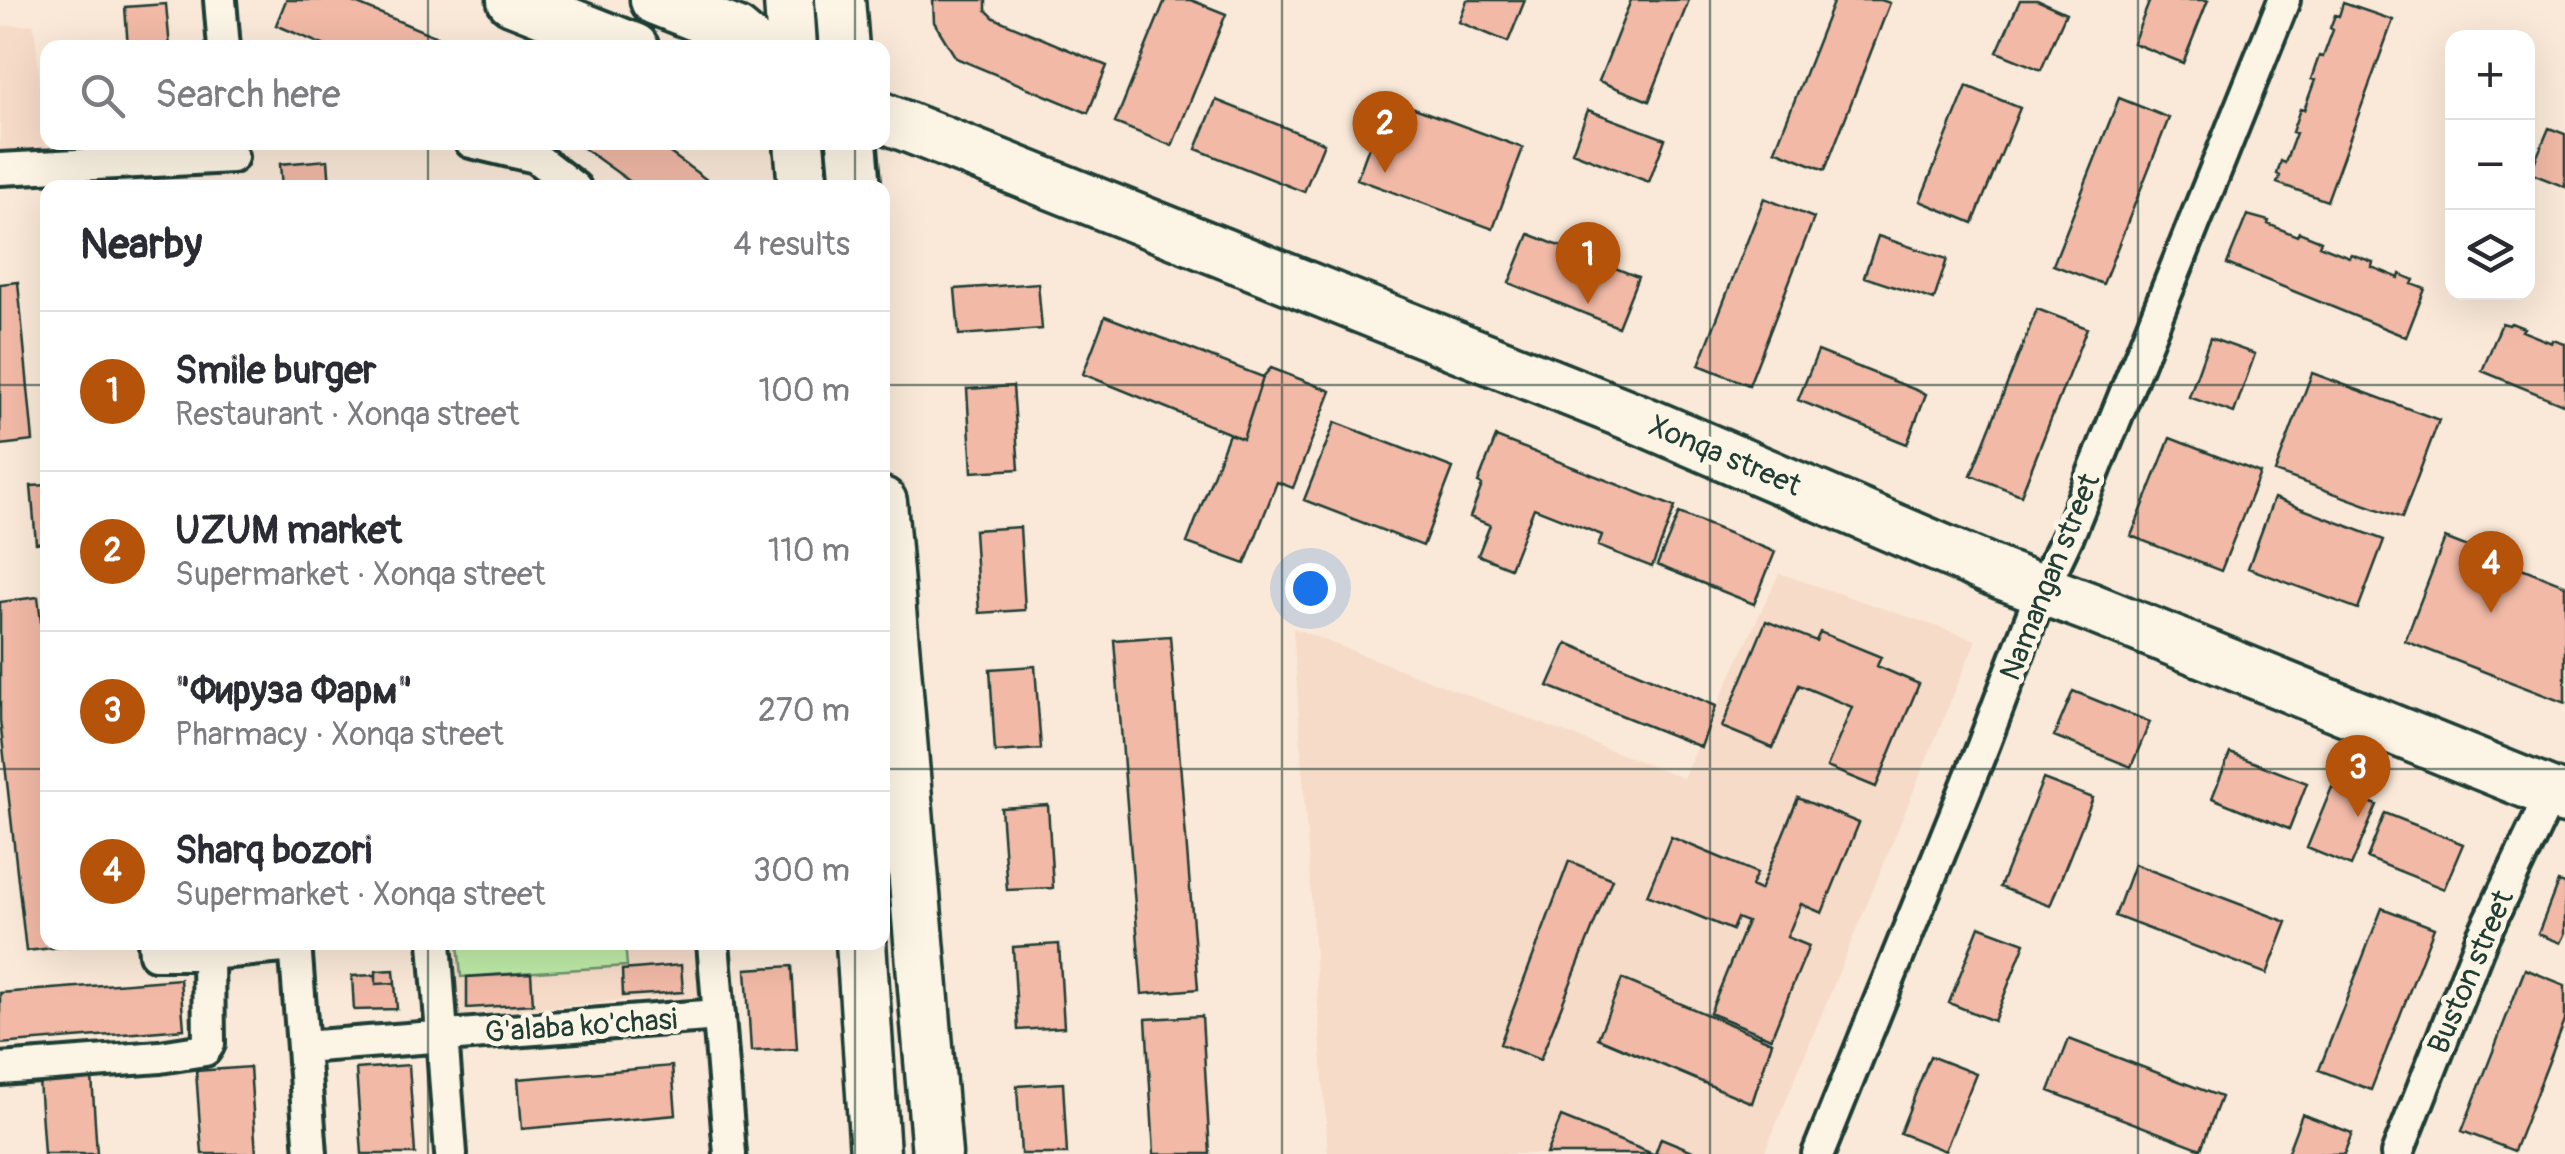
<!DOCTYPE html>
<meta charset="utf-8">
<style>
body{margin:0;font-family:Pangolin,sans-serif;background:#f7f7f7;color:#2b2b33}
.controls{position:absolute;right:30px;top:30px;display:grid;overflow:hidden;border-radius:20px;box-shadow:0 10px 40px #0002}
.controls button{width:90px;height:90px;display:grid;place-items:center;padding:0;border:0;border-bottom:2px solid #e1e1e2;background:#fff;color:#2b2b33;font:50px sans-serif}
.you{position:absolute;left:1310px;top:588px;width:35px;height:35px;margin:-25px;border:8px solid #fff;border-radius:50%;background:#1a73e8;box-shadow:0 0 0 15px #1a73e833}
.badge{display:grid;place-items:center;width:65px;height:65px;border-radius:50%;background:#b45309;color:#fff;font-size:32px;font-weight:700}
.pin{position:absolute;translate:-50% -82px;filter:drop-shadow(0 2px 5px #0008)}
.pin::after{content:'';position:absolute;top:52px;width:35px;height:30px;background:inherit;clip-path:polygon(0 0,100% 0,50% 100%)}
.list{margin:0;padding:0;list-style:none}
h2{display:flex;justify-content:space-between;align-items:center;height:130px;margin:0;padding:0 40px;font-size:42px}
h2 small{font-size:32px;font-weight:400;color:#7c7c81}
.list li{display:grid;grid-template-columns:65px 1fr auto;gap:30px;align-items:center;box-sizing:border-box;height:160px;padding:0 40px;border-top:2px solid #e1e1e2}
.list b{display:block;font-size:38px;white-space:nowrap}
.list p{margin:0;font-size:32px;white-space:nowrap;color:#7c7c81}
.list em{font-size:32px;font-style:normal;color:#7c7c81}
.icon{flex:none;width:55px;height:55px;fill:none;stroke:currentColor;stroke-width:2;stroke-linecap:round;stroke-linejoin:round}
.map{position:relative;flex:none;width:2565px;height:1154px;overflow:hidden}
.search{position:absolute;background:#fff;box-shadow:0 10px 40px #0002;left:40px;top:40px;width:850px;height:110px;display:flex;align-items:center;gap:25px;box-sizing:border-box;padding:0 35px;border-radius:20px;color:#7c7c81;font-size:38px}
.panel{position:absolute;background:#fff;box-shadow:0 10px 40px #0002;left:40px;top:180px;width:850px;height:770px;border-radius:20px}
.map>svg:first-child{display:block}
</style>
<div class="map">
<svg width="2565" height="1154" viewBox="0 0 2565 1154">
<rect width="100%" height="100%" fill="#fae9d8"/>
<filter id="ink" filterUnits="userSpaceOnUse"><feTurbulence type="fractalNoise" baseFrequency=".01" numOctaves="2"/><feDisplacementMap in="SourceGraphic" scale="20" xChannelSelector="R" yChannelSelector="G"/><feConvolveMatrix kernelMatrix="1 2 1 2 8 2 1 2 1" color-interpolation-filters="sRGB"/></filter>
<g filter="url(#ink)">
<path fill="#f7dbc9" d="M 34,24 L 47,151 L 0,155 L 0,26 Z
M 1779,573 L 1976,640 L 1764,1154 L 1328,1154 L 1293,628 L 1683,778 Z
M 450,943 L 701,943 L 704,997 L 613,1001 L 455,1016 Z"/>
<path fill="#beeaa7" stroke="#6e946e" stroke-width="2.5" d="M 458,943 L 625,943 L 627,966 L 461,977 Z"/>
<path fill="#f1b9a6" stroke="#1f3d34" stroke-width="2.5" d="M 286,0 L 348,0 L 437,37 L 433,48 L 330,48 L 276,25 Z
M 933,0 L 986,0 L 986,10 L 994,18 L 1107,66 L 1088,113 L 956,58 L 934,22 Z
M 1165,0 L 1191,0 L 1226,14 L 1172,146 L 1115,123 Z
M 1467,0 L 1525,0 L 1508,42 L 1459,22 Z
M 1631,0 L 1689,0 L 1649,101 L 1599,81 Z
M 1834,0 L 1881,0 L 1890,3 L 1825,170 L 1775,150 Z
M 2020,0 L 2037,0 L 2066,13 L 2041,70 L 1997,52 Z
M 2150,0 L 2208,0 L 2183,63 L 2133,43 Z
M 2343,3 L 2393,20 L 2327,201 L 2277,183 L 2280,176 L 2277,174 L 2281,161 L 2285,163 L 2296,133 L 2292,132 L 2300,109 L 2304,110 L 2315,80 L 2311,79 L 2319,56 L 2323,57 L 2333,30 L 2330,28 L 2335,15 L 2339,16 Z
M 166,4 L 170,48 L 128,48 L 125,7 Z
M 1967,86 L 2020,108 L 1973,223 L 1920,201 Z
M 1387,98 L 1523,148 L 1493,229 L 1357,179 Z
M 2119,98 L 2169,118 L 2103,284 L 2053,265 Z
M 1216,100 L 1324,143 L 1304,192 L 1196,149 Z
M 1588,110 L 1665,139 L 1649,182 L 1572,152 Z
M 2549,128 L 2565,134 L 2565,187 L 2530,173 Z
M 575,142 L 655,142 L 718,188 L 639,188 Z
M 328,160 L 330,188 L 282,188 L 280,164 Z
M 1764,198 L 1814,218 L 1749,385 L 1699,365 Z
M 2247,215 L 2269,221 L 2268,224 L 2297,236 L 2299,232 L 2321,241 L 2319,245 L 2349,257 L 2351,254 L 2373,262 L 2372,267 L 2399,278 L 2400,274 L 2414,280 L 2412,284 L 2425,289 L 2406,337 L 2227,264 Z
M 1529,234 L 1638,277 L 1618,327 L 1509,283 Z
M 1878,236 L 1947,259 L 1934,300 L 1864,277 Z
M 18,282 L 33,441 L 0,445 L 0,284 Z
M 1038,283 L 1042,329 L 959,335 L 955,289 Z
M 2037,309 L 2087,328 L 2021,495 L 1971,475 Z
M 1105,316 L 1263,377 L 1243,439 L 1083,374 Z
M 2502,323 L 2509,325 L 2511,323 L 2524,328 L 2522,331 L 2552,343 L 2553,340 L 2565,344 L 2565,405 L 2482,371 Z
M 2210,338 L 2255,354 L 2234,413 L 2189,397 Z
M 1818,351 L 1926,394 L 1907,444 L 1798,400 Z
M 1271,368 L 1331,391 L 1293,488 L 1277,482 L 1245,564 L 1187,543 L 1229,434 L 1243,439 L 1263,377 Z
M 2312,373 L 2439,420 L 2402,518 L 2275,472 Z
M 1013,386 L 1019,469 L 972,472 L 967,389 Z
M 1335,422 L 1453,468 L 1423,546 L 1304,500 Z
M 1496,437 L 1675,507 L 1652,567 L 1598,546 L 1602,535 L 1534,508 L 1510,568 L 1478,555 L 1490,525 L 1470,517 L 1482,485 L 1478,483 Z
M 2170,438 L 2260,473 L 2221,571 L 2131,536 Z
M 48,485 L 48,542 L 36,543 L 31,486 Z
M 2274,498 L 2384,540 L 2358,609 L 2248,568 Z
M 1679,513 L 1775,552 L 1754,604 L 1657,565 Z
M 1020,527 L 1025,610 L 979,613 L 974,530 Z
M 2445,538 L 2565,585 L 2565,703 L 2405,641 Z
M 38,597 L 48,680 L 48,942 L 77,942 L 78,945 L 26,951 L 0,720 L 0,602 Z
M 1766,621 L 1816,641 L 1820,632 L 1881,657 L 1877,666 L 1919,684 L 1876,787 L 1827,767 L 1852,707 L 1799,685 L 1773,748 L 1722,727 Z
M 1170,636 L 1198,989 L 1142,994 L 1114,640 Z
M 1567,643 L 1716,706 L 1701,747 L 1548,686 Z
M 1035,666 L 1041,749 L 995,752 L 990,669 Z
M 2073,691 L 2150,722 L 2131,767 L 2054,736 Z
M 2230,753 L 2307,783 L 2289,829 L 2212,798 Z
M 2043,779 L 2093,798 L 2050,906 L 2000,887 Z
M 2332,787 L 2377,805 L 2351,866 L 2307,848 Z
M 1798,798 L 1859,823 L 1822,913 L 1801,904 L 1787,937 L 1809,946 L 1771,1038 L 1710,1013 L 1747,922 L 1737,918 L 1732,930 L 1647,895 L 1671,837 L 1757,873 L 1751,886 L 1760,890 Z
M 1048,805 L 1053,888 L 1007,890 L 1001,808 Z
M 2385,813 L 2463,844 L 2444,889 L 2367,858 Z
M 1569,861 L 1612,879 L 1540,1060 L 1500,1044 Z
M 2134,864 L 2287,922 L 2267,974 L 2115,916 Z
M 2558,882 L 2565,884 L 2565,935 L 2561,943 L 2538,934 Z
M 2382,908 L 2434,928 L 2371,1090 L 2319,1070 Z
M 1979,926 L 2025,943 L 1994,1021 L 1949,1003 Z
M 1059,944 L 1064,1027 L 1018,1030 L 1013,947 Z
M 681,965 L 683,992 L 623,996 L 622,970 Z
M 792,966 L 797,1049 L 751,1051 L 746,969 Z
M 2525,969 L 2565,985 L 2565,1020 L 2514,1151 L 2462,1131 Z
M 394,970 L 395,983 L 376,984 L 376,971 Z
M 531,973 L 533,1004 L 467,1008 L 467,977 Z
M 376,975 L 376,984 L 395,983 L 397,1009 L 354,1010 L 352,976 Z
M 180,979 L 184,1029 L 0,1044 L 0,993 Z
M 1622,979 L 1772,1042 L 1752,1103 L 1598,1038 Z
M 1202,1016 L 1210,1154 L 1154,1154 L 1146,1019 Z
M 2069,1039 L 2221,1097 L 2201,1149 L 2049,1091 Z
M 1930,1056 L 1976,1074 L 1945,1151 L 1900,1133 Z
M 409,1065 L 415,1154 L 362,1154 L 356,1069 Z
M 672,1066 L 676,1115 L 522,1129 L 518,1079 Z
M 250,1067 L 256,1154 L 202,1154 L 196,1071 Z
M 92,1076 L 97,1154 L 44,1154 L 39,1080 Z
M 1063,1083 L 1067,1154 L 1021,1154 L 1017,1086 Z
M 2302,1114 L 2352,1133 L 2344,1154 L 2287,1154 Z
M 1561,1117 L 1653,1154 L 1546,1154 Z
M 1661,1138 L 1700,1154 L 1655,1154 Z"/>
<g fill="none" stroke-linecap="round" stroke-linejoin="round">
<defs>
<path id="minor" d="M 220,0 L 224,48
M 471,142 L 535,157 L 575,188
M 0,169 L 232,157
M 154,942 L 155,954 L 208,954 L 295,946
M 295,942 L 311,1154
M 435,942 L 451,1154
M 713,942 L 730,1154
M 303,1047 L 719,1015
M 0,1069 L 160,1057 L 205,1050 L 209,1044 L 208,954
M 1818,1154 L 1983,746 L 2042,590 L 2070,531 L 2284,0
M 2397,1154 L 2482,938 L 2551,794"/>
<path id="primary" d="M 512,0 L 634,48
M 655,0 L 736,32 L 755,48
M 789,0 L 792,48
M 840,0 L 844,48
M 882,117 L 1634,417 L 2003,575 L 2089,607 L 2565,799
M 799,142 L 803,188
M 852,142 L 856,188
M 882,502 L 937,1154
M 861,942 L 875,1154"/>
</defs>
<use href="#minor" stroke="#1f3d34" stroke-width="38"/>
<use href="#primary" stroke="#1f3d34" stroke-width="55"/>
<use href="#minor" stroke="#fcf5e5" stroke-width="30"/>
<use href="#primary" stroke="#fcf5e5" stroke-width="48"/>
</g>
</g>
<path fill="none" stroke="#1f3d34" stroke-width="2.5" stroke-opacity="0.55" d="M 428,0 L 428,48M 855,0 L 855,48M 1282,0 L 1282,1154M 1710,0 L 1710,1154M 2138,0 L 2138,1154M 428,142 L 428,188M 855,142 L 855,188M 0,385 L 48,385M 882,385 L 2565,385M 0,769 L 48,769M 882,769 L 2565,769M 428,942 L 428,1154M 855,942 L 855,1154"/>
<g text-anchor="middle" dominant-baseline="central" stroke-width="10" stroke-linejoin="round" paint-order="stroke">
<g font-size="30" fill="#1f3d34" stroke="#fcf5e5">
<text transform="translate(1725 456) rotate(23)">Xonqa street</text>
<text transform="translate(2050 577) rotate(-68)">Namangan street</text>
<text transform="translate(2471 972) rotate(-67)">Buston street</text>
<text transform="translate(581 1026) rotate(-4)">G'alaba ko'chasi</text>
</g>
</g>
</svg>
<div class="controls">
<button>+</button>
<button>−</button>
<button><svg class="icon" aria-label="layers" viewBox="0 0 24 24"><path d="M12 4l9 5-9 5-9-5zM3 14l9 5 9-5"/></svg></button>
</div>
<div class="you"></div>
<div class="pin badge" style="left:1588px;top:304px">1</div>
<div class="pin badge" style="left:1385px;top:173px">2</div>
<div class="pin badge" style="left:2358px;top:817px">3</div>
<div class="pin badge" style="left:2491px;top:613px">4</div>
<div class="search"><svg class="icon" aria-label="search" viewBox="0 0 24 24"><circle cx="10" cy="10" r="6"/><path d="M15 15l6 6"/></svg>Search here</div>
<section class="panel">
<h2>Nearby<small>4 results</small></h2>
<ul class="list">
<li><span class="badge">1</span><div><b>Smile burger</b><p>Restaurant · Xonqa street</p></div><em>100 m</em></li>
<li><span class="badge">2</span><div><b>UZUM market</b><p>Supermarket · Xonqa street</p></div><em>110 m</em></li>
<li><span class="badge">3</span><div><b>&quot;Фируза Фарм&quot;</b><p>Pharmacy · Xonqa street</p></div><em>270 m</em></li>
<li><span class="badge">4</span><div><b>Sharq bozori</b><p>Supermarket · Xonqa street</p></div><em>300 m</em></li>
</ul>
</section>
</div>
